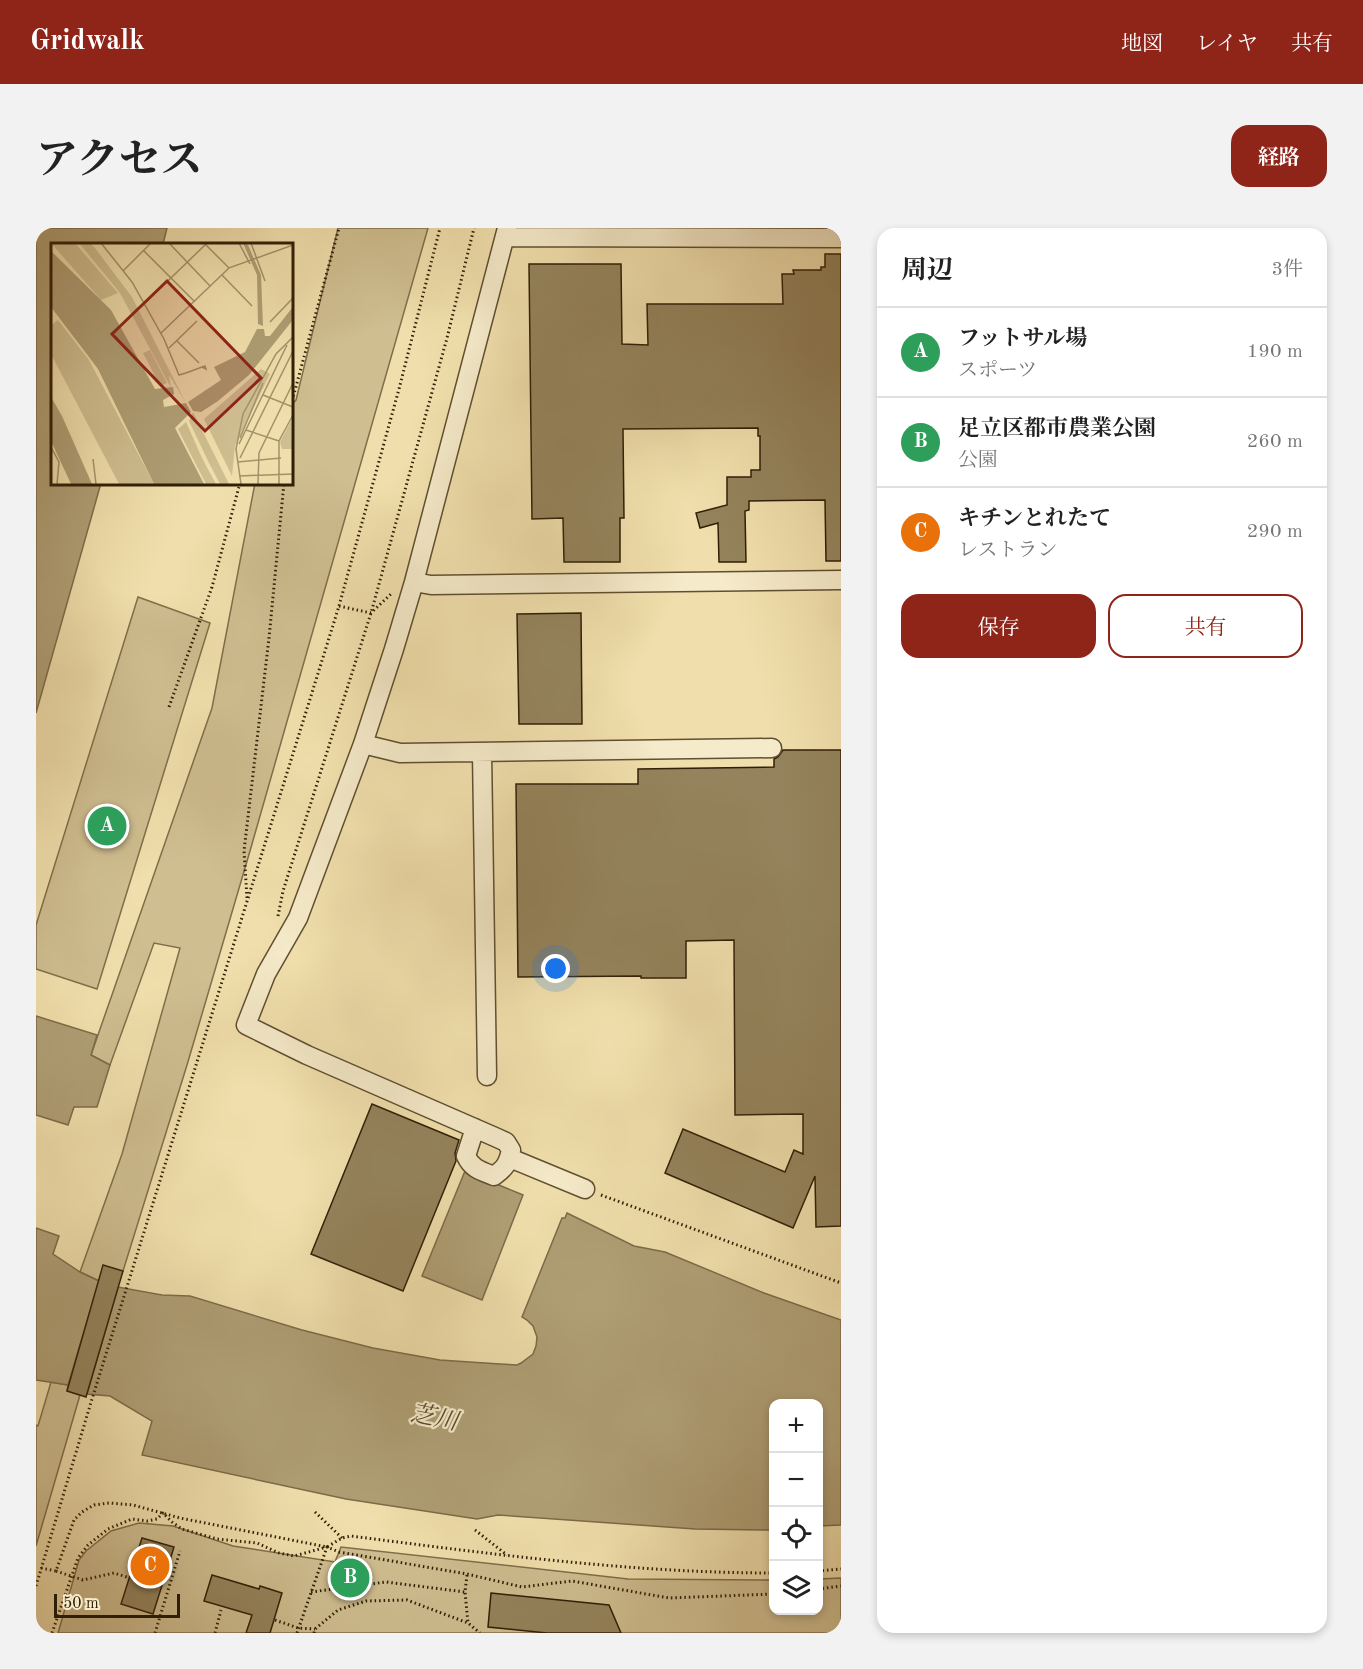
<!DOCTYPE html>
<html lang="ja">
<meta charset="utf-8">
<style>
body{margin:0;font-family:"Old Standard TT","Noto Serif JP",serif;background:#f2f2f2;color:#222}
.controls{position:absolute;right:18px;bottom:18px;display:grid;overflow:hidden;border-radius:12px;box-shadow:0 3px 9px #0003}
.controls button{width:54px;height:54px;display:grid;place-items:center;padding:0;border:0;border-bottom:2px solid #e0e0e0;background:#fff;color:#222;font:30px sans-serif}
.scale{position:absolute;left:18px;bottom:15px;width:126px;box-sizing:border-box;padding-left:6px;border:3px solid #301f06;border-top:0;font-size:16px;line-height:21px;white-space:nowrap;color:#301f06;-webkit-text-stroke:4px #f5eac9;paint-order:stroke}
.you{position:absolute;left:520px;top:741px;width:21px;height:21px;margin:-15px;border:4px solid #fff;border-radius:50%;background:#1a73e8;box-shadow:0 0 0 9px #1a73e833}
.badge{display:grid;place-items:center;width:39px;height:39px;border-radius:50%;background:#8f2418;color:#fff;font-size:20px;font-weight:700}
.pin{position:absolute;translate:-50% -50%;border:3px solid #fff;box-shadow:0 2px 6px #0006}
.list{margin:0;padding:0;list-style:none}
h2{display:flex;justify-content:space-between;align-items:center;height:78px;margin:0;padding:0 24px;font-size:26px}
h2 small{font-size:20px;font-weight:400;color:#767676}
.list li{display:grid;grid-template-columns:39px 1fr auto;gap:18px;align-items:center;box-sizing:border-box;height:90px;padding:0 24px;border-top:2px solid #e0e0e0}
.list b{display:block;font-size:22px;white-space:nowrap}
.list p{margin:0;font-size:20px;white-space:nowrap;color:#767676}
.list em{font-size:20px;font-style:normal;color:#767676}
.actions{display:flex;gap:12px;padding:18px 24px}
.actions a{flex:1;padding:14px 0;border:2px solid #8f2418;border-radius:18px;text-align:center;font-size:21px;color:#8f2418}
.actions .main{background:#8f2418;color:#fff}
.icon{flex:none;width:33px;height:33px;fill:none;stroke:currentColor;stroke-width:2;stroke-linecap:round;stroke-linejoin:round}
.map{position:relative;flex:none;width:805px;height:1405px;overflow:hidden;border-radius:18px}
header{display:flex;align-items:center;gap:36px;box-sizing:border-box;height:84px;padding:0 30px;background:#8f2418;color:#fff}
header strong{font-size:28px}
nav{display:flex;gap:33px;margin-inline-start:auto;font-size:21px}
.intro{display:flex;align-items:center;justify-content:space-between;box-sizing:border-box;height:144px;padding:0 36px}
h1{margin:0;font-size:42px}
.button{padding:15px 27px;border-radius:18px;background:#8f2418;color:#fff;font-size:21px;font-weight:700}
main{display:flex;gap:36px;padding:0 36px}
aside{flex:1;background:#fff;border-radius:18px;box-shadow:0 3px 9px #0003}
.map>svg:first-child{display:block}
</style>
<header>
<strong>Gridwalk</strong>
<nav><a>地図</a><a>レイヤ</a><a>共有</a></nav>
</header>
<div class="intro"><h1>アクセス</h1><a class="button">経路</a></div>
<main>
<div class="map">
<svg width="805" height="1405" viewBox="0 0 805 1405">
<rect width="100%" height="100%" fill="#f0dfac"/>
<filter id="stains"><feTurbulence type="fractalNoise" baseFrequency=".00333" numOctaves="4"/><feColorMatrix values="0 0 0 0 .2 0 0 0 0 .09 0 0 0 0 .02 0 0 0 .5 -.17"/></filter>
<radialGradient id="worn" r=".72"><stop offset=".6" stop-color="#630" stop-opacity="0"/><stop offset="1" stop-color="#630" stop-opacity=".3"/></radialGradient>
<path fill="#cfbe90" stroke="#806e4b" stroke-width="1.5" d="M 302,0 L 392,0 L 214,623 L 151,837 L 87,1043 L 63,1053 L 44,1044 L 86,926 L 144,720 L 118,715 L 74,837 L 55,827 L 176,480 L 219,255 L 255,255 L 255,177 L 260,172 Z
M 102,369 L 174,395 L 61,761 L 0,741 L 0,697 Z
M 15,1154 L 32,1157 L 31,1163 L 44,1167 L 0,1318 L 0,1197 L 2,1198 Z
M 103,1295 L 137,1298 L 197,1318 L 299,1334 L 305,1319 L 592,1351 L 737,1352 L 738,1382 L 782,1382 L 783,1351 L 805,1350 L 805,1405 L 22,1405 L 43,1332 L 50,1323 L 75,1303 Z"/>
<path fill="#af9e74" stroke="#7c6b48" stroke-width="1.5" d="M 0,0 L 131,0 L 127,16 L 16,16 L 16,255 L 65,255 L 0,485 Z
M 0,788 L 61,807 L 55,827 L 74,837 L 61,879 L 38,879 L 32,897 L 0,887 Z
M 429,943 L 487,967 L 446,1072 L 386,1048 Z
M 531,985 L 598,1018 L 629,1024 L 728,1065 L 805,1092 L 805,1297 L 783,1298 L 782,1176 L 738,1176 L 738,1302 L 733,1302 L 659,1301 L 462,1287 L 441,1291 L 310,1271 L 106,1227 L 116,1193 L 74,1168 L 51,1166 L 82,1059 L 126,1067 L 154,1068 L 266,1102 L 337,1120 L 404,1132 L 464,1136 L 481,1137 L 485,1135 L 497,1126 L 500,1118 L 501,1109 L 497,1098 L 491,1092 L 486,1089 L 526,990 L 529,990 Z
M 0,1000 L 23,1008 L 17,1026 L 44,1044 L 63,1053 L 32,1157 L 0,1152 Z"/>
<path fill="#94835c" stroke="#301f06" stroke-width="1.5" d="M 789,26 L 805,26 L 805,333 L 790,333 L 789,272 L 713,273 L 713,282 L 709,283 L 710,334 L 683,334 L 682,295 L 664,300 L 660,285 L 691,277 L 691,249 L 715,249 L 715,242 L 724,242 L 724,208 L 722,208 L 722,200 L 587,201 L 588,290 L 584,290 L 584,334 L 528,334 L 527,290 L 496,291 L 493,36 L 585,36 L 586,116 L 612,117 L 611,76 L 747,76 L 746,46 L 758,46 L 757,42 L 785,42 L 785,39 L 789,39 Z
M 545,385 L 546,496 L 483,496 L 481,386 Z
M 747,522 L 805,522 L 805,998 L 780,999 L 779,948 L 757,1000 L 629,945 L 647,901 L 749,944 L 758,922 L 767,926 L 767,886 L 699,887 L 698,712 L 650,713 L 650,750 L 605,750 L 605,748 L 482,749 L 480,556 L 602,556 L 602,541 L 738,539 L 738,531 L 742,529 Z
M 336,876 L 423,912 L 419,925 L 420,933 L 367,1063 L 275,1026 Z
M 67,1037 L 87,1043 L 50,1169 L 31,1163 Z
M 106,1310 L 138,1319 L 117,1386 L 85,1376 Z
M 176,1347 L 223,1361 L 224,1358 L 246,1365 L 234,1405 L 210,1405 L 216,1387 L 168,1373 Z
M 455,1365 L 573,1377 L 585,1405 L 511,1405 L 452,1399 Z"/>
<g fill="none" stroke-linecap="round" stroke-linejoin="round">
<defs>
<path id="minor" d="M 469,9 L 805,10
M 378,354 L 395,357 L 805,352
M 327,516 L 364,525 L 736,520
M 446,524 L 451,848
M 439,900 L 430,928 C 436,941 445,943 458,948 C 469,940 472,936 475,922 L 470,914 L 459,909 L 271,827 L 210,797 L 230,746 L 262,690 L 327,516 L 358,421 L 378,354 L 471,0
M 474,930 L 549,961"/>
</defs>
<use href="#minor" stroke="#604f30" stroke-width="21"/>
<path stroke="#301f06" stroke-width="3" stroke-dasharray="1.5 3" stroke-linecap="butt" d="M 255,177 L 303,0
M 303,378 L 335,385 L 356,365
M 133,479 L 176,359 L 204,255
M 211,670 L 208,623 L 233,410 L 248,255
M 242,688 L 247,663 L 335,385 L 411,110 L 438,0
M 565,967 L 805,1055
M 279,1284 L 306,1310
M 439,1302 L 471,1327
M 5,1340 L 20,1343 L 38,1292 L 46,1284 L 58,1277 L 73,1275 L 97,1277 L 144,1290 L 291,1319 L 306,1310 L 315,1308 C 455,1326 596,1345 738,1345
M 20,1343 L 47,1352 L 78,1345 L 94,1350
M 782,1343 L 805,1341
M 431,1347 L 429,1364 L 432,1395
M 0,1358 L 56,1171 L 303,378 L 363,161 L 404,0
M 782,1361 L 805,1358
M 275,1364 L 350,1354 L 429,1364
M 239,1392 L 262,1400 L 279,1401
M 16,1405 L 42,1330 L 52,1317 L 72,1301 L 96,1291 L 111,1293 L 121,1291 L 127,1285 L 136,1294 L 146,1301 L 181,1311 L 221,1315 L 243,1325 L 258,1328 L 291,1319 L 303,1324 L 431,1346 L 486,1359 L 536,1353 L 633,1370 L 738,1366
M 119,1405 L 144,1323
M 179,1405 L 185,1382
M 261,1405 L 291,1319
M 278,1405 L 279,1401 L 302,1382 L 330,1373 L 371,1372 L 432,1395 L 444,1405"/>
<use href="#minor" stroke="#f5eac9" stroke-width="18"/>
</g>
<g text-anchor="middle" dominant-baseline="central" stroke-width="4.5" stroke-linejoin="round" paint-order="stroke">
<g font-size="24" font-style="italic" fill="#5c4b2c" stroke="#f5eac9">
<text transform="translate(398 1191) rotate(11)">芝川</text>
</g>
</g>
<g transform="translate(15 15)">
<rect width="242" height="242" fill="#f0dfac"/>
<path d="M 0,0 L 24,0 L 67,50 L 50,57 ZM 28,0 L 39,0 L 44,5 L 81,54 L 135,160 L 118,132 L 120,145 L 69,50 ZM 7,77 L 38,117 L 103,241 L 68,241 L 0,111 L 0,82 ZM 99,107 L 116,140 L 109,143 L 92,110 ZM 210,126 L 219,131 L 184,203 L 181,233 L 153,176 ZM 142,169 L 178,241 L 169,241 L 158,220 L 138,178 ZM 240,178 L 241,206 L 231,206 L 229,199 ZM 135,179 L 151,215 L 165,241 L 155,241 L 135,202 L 127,186 Z" fill="#cfbe90"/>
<path d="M 192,0 L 197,2 L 210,32 L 212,83 L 207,81 L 206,32 ZM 0,8 L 60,67 L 104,146 L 122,144 L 123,151 L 112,157 L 113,164 L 135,160 L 140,169 L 124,185 L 153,241 L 103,241 L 47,126 L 0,64 ZM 241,65 L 241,78 L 198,132 L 167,158 L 150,169 L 142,168 L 137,159 L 170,137 L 163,124 L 194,109 L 206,86 L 213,86 L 214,93 L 219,93 ZM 0,154 L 11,173 L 41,241 L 20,241 L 0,198 Z" fill="#af9e74"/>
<path fill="none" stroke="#a3926a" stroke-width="1.5" d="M 50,0 L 81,39 L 113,96 L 128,132 L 135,130 L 151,124 L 154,123 L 155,126 L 151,124M 118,0 L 159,43M 153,0 L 178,25 L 242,2M 188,0 L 199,21M 200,0 L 214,38M 93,8 L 143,58M 72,28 L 100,0M 171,32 L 201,63M 94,60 L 154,2M 219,79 L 242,55M 110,90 L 178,25M 126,98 L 148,120M 118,105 L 146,78M 212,152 L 242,164M 195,187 L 228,198M 189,195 L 212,140M 188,201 L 236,102M 0,204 L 8,219 L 6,241M 189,215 L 242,108M 42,216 L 45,241M 187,219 L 230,215M 188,233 L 242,231M 190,241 L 185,206 L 192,171 L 225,111 L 242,94M 207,241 L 208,210 L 242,140M 228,241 L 228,198 L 242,172"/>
<path fill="#8f2418" fill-opacity="0.15" stroke="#8f2418" stroke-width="3" d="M 116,38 L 210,135 L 154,188 L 61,91 Z"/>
<rect width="242" height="242" fill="none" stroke="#301f06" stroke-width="3"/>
</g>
<rect width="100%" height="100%" filter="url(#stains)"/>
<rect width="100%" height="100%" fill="url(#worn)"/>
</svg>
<div class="controls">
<button>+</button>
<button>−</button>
<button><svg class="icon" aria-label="locate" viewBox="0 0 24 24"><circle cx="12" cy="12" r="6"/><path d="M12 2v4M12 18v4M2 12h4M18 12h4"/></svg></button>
<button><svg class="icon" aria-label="layers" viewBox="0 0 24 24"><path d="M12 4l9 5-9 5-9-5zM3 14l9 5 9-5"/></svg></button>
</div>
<div class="scale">50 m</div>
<div class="you"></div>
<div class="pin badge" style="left:71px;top:598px;background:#2e9e5b">A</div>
<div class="pin badge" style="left:314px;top:1350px;background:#2e9e5b">B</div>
<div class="pin badge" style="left:114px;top:1338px;background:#e8710a">C</div>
</div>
<aside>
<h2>周辺<small>3件</small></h2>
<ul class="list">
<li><span class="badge" style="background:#2e9e5b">A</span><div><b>フットサル場</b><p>スポーツ</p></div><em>190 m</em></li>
<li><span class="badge" style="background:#2e9e5b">B</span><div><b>足立区都市農業公園</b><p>公園</p></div><em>260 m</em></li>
<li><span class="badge" style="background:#e8710a">C</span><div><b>キチンとれたて</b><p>レストラン</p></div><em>290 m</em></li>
</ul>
<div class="actions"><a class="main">保存</a><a>共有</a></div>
</aside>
</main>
